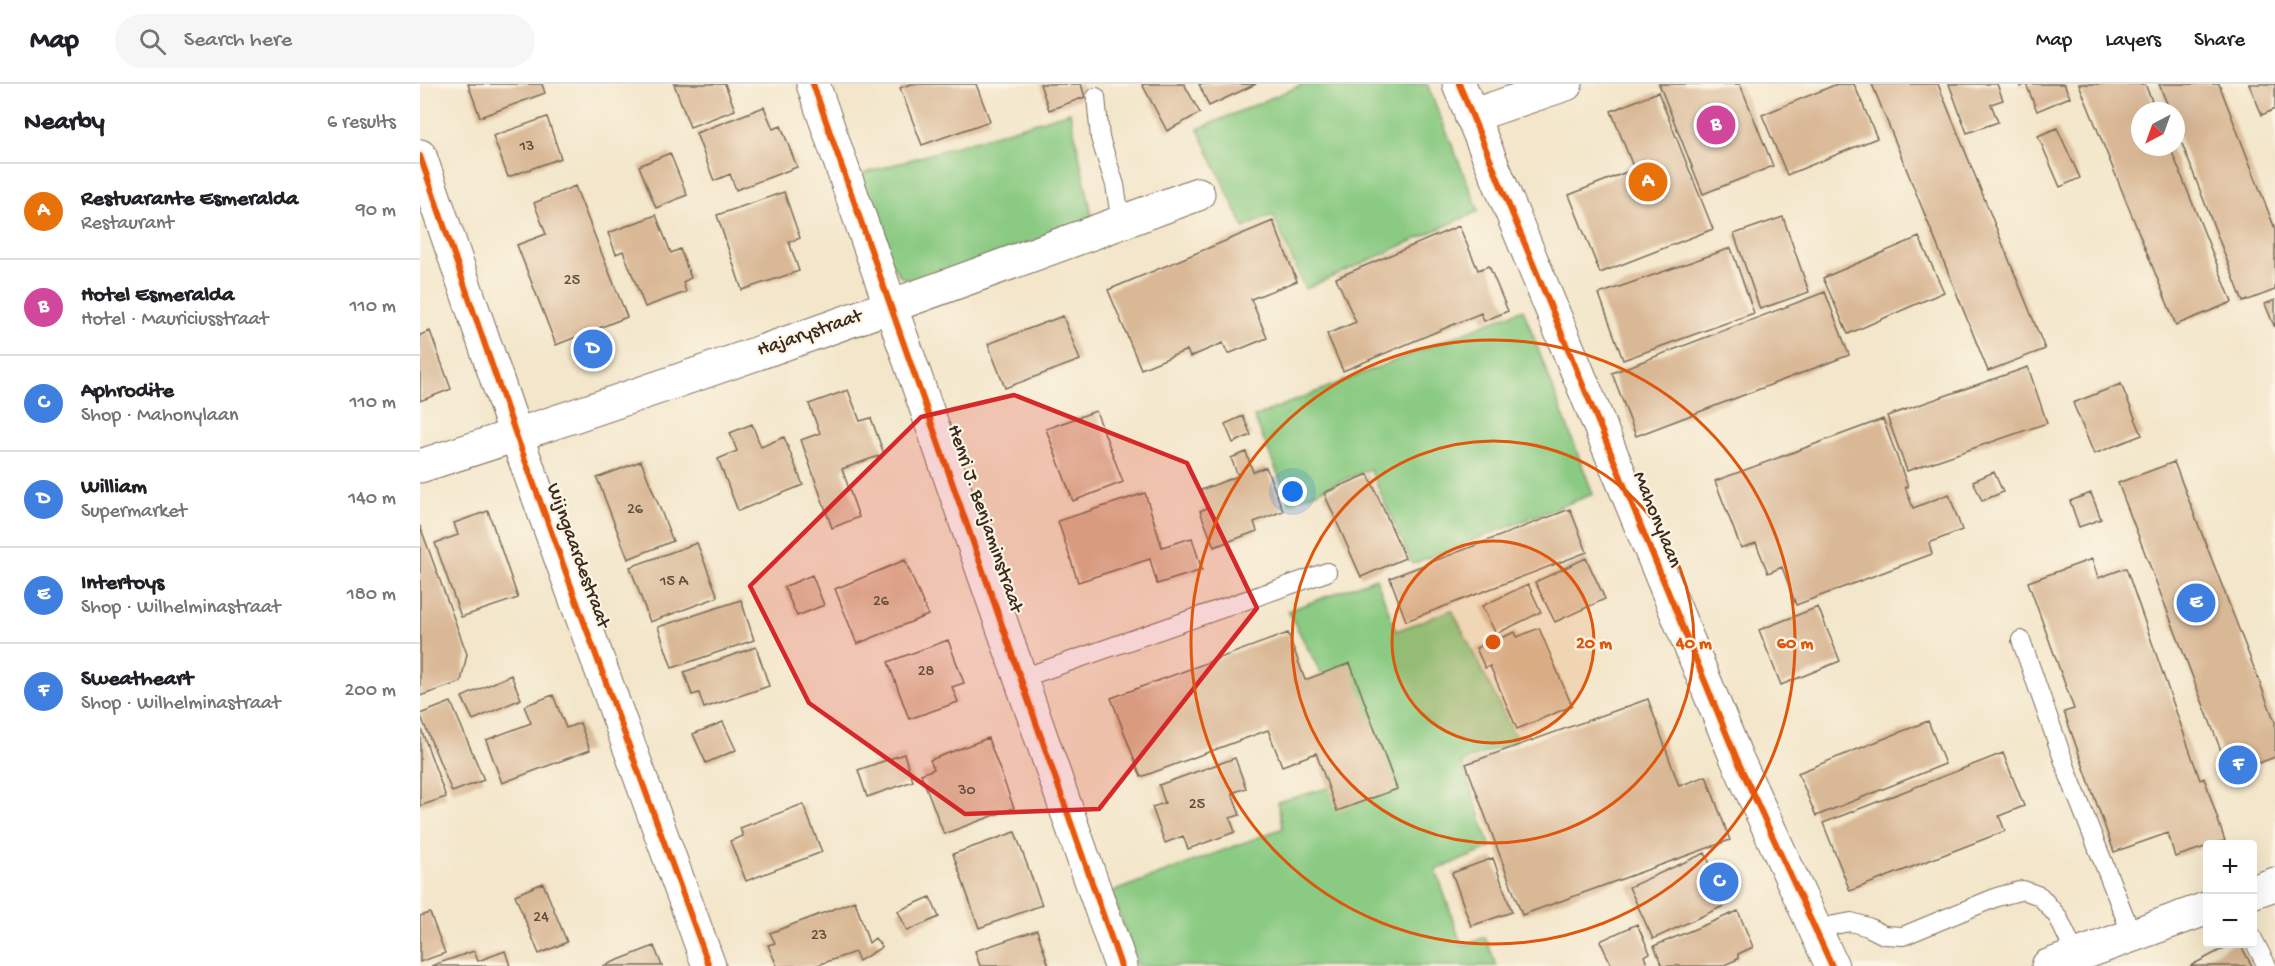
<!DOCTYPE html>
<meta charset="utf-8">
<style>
body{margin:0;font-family:"Gochi Hand",sans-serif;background:#f6f6f6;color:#202124}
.controls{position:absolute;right:18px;bottom:18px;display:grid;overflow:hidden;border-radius:6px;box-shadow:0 6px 24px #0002}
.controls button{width:54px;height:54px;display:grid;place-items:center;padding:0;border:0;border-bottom:2px solid #e0e0e0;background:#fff;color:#202124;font:30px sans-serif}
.compass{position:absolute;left:1711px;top:18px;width:54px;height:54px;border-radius:50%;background:#fff;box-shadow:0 6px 24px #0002;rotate:221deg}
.you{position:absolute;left:873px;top:408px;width:21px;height:21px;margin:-15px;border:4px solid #fff;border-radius:50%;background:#1a73e8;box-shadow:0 0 0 9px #1a73e833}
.badge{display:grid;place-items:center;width:39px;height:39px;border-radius:50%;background:#2563eb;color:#fff;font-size:20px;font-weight:700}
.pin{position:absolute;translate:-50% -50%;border:3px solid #fff;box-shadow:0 2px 6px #0006}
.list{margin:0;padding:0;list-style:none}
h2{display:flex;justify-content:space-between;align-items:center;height:78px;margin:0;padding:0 24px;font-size:26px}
h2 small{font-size:20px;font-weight:400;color:#757577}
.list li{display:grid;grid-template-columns:39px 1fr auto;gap:18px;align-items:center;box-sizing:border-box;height:96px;padding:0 24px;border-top:2px solid #e0e0e0}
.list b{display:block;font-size:22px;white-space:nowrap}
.list p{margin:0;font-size:20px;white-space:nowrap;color:#757577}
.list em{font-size:20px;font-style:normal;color:#757577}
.icon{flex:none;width:33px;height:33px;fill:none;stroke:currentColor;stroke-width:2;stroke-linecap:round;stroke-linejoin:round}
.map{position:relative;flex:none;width:1855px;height:882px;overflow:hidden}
header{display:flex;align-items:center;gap:36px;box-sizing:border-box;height:84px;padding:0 30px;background:#fff;border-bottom:2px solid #e0e0e0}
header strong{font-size:28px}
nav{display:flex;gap:33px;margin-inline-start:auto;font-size:21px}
.search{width:420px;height:54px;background:#f6f6f6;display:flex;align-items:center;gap:15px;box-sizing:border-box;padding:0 21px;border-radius:33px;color:#757577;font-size:22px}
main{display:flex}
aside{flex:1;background:#fff}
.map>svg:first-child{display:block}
</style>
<header>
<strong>Map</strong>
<div class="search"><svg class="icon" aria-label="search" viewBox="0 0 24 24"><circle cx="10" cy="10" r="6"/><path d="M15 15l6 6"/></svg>Search here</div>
<nav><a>Map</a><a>Layers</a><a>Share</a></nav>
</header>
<main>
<aside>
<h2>Nearby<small>6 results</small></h2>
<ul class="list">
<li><span class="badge" style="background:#e8710a">A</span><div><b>Restuarante Esmeralda</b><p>Restaurant</p></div><em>90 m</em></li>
<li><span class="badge" style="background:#d1479c">B</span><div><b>Hotel Esmeralda</b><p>Hotel · Mauriciusstraat</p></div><em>110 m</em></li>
<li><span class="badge" style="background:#3f7fe0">C</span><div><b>Aphrodite</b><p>Shop · Mahonylaan</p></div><em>110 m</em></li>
<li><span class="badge" style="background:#3f7fe0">D</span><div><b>William</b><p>Supermarket</p></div><em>140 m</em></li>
<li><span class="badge" style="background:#3f7fe0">E</span><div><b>Intertoys</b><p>Shop · Wilhelminastraat</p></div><em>180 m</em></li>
<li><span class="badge" style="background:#3f7fe0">F</span><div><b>Sweatheart</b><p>Shop · Wilhelminastraat</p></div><em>200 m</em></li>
</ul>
</aside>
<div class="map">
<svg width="1855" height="882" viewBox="0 0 1855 882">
<rect width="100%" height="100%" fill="#fcf5e5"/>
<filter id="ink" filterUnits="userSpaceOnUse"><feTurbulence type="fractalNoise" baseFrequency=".0167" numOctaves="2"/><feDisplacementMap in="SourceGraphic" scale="12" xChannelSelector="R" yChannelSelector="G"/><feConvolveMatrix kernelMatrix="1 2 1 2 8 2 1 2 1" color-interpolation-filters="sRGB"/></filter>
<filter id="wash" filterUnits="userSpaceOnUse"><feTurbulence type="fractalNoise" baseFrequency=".008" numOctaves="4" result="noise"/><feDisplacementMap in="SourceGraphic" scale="24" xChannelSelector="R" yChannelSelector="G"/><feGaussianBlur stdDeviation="1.35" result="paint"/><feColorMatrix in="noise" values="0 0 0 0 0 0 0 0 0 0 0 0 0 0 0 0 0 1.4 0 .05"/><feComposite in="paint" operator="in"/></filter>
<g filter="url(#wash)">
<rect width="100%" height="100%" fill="#f3e6ca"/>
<path fill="#8aca82" stroke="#627a50" stroke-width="1.5" d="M 884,0 L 1007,0 L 1059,127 L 885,205 L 853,131 L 824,144 L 778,45 Z
M 650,28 L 673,136 L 496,198 L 481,193 L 463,168 L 439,91 Z
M 1103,225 L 1173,410 L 992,480 L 950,385 L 870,419 L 834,333 Z
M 956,494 L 976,547 L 1032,526 L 1097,656 L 1042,678 L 1071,764 L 1016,786 L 1042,862 L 1065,853 L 1077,882 L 717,882 L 692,808 L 863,744 L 857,718 L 915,702 L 929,642 L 868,527 Z"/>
<g id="blocks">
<path fill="#d9b895" d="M 48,0 L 122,0 L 125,9 L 60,33 Z
M 254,0 L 305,0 L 315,26 L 270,43 Z
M 491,0 L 556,0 L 570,37 L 502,61 L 480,4 Z
M 620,0 L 661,0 L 665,13 L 629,26 Z
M 722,0 L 764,0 L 780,29 L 747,47 Z
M 779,0 L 836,0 L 789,22 Z
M 1239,0 L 1320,0 L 1353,82 L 1283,110 Z
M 1417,0 L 1434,0 L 1457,54 L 1367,91 L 1342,31 Z
M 1452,0 L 1518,0 L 1625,265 L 1568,287 Z
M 1529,0 L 1577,0 L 1583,16 L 1571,20 L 1578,38 L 1547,49 Z
M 1599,0 L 1644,0 L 1650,13 L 1617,27 L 1606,0 L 1600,3 Z
M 1659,0 L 1725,0 L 1736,27 L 1720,27 L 1720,63 L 1750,63 L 1812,218 L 1756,241 Z
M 1739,0 L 1799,0 L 1855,145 L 1855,206 L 1823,218 L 1756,44 L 1756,27 L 1750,27 Z
M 1829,0 L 1855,0 L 1855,25 L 1842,31 Z
M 1238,8 L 1293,145 L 1180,189 L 1149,111 L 1214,85 L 1191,27 Z
M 344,23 L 353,45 L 361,42 L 377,83 L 316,106 L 310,90 L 294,97 L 276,49 Z
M 127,33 L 141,74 L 88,93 L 73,52 Z
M 1637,44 L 1660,94 L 1640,103 L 1618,52 Z
M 250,69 L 267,111 L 236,124 L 219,82 Z
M 155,102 L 207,233 L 136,261 L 97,161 L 126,150 L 114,119 Z
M 364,108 L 380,154 L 369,158 L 379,187 L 322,206 L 297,131 Z
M 236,131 L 251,169 L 260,165 L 271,194 L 263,198 L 266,208 L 225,223 L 203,167 L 196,170 L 188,149 Z
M 1363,133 L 1389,208 L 1340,225 L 1314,150 Z
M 853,137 L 877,197 L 831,215 L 847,254 L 808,270 L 803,259 L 770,273 L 767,266 L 721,285 L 688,206 Z
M 1039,142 L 1058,186 L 1069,182 L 1088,227 L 1064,237 L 1061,229 L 923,287 L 907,250 L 936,238 L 916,194 Z
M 1499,153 L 1524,208 L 1428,250 L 1403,194 Z
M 1311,164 L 1334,229 L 1203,276 L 1179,210 Z
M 1405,208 L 1429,271 L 1216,352 L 1192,289 Z
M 1855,216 L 1855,244 L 1845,220 Z
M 643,232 L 660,276 L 585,304 L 568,260 Z
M 10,247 L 31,305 L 0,317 L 0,251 Z
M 1608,283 L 1627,339 L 1487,387 L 1467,332 Z
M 1701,300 L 1722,351 L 1674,370 L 1653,319 Z
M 428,306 L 440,337 L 451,334 L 464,370 L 422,385 L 439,433 L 412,444 L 381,356 L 400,349 L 389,320 Z
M 676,327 L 703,398 L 653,417 L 626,345 Z
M 823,332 L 831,351 L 813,359 L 805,340 Z
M 1463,335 L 1488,403 L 1485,403 L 1493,424 L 1529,410 L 1542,446 L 1509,459 L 1512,470 L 1376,521 L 1362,483 L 1348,489 L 1336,459 L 1321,464 L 1295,397 Z
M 332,340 L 341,363 L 364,353 L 383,401 L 318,427 L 298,375 L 317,367 L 310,349 Z
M 826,368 L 833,388 L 846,383 L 863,427 L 834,438 L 837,447 L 794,463 L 780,427 L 787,424 L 781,406 L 818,392 L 811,374 Z
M 221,377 L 253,457 L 208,475 L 177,394 Z
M 1754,378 L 1855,638 L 1855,673 L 1810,690 L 1698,399 Z
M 1574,388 L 1583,408 L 1562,417 L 1553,397 Z
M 948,390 L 985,474 L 941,493 L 904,409 Z
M 725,409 L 742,463 L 772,454 L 782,486 L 737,500 L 730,475 L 658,498 L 638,437 Z
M 1671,409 L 1681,435 L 1659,443 L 1650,417 Z
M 1150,425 L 1167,468 L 986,537 L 970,494 Z
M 68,427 L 98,514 L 41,533 L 15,459 L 38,451 L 34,439 Z
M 0,442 L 47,570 L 41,598 L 0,612 Z
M 277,459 L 298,513 L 230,538 L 210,483 Z
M 1166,474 L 1185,515 L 1135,538 L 1115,498 Z
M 1672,475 L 1678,494 L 1706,484 L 1780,696 L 1784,694 L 1805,757 L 1788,760 L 1788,762 L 1755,773 L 1748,749 L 1694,768 L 1644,628 L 1654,625 L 1608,498 Z
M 485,476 L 508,531 L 437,560 L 415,505 Z
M 392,491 L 404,521 L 377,532 L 364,503 Z
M 1108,500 L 1121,528 L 1076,550 L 1062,522 Z
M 321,516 L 334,556 L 252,584 L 238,543 Z
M 1398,523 L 1420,577 L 1361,601 L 1339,546 Z
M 1119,544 L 1152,622 L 1097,645 L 1070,582 L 1065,584 L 1056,564 L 1095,548 L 1097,553 Z
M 868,549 L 885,596 L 930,579 L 977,705 L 917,727 L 896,669 L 862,682 L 848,646 L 721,693 L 691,614 Z
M 528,556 L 544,599 L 532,603 L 538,618 L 489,635 L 468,578 Z
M 336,563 L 349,602 L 284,624 L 279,609 L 272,611 L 264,588 Z
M 91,591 L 101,615 L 53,636 L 42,613 Z
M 133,611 L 146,644 L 160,639 L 170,666 L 82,699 L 66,656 L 111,639 L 104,622 Z
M 1228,615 L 1259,702 L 1286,692 L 1310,756 L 1102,831 L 1046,680 Z
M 31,618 L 64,696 L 32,708 L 0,630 Z
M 1508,637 L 1525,680 L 1396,732 L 1378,689 Z
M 303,638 L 316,666 L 286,679 L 273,650 Z
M 0,642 L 26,713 L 0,722 Z
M 568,654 L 594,724 L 524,750 L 501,690 L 514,685 L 510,676 Z
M 1583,669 L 1604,722 L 1579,732 L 1585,747 L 1430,807 L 1403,739 Z
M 484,670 L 493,697 L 447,713 L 438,686 Z
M 815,674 L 826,704 L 812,709 L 820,731 L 810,734 L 815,748 L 768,765 L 763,752 L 745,759 L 732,723 L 745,719 L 739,701 Z
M 383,720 L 402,768 L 326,797 L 310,757 L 323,752 L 320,744 Z
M 595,748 L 622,821 L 559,844 L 533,770 Z
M 1285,769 L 1308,820 L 1233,855 L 1209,803 Z
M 1073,774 L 1092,828 L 1051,842 L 1032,789 Z
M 123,799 L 147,858 L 119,870 L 95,811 Z
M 510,813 L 519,833 L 487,847 L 478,827 Z
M 435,817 L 449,859 L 455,854 L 462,863 L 439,877 L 435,868 L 395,882 L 357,882 L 348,861 L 355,859 L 350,849 Z
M 1318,827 L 1333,863 L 1318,870 L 1318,875 L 1302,882 L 1242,882 L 1234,862 Z
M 10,829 L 25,869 L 0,878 L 0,832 Z
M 1217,840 L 1230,869 L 1224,872 L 1228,882 L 1192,882 L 1180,857 Z
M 617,846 L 629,882 L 560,882 L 555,867 Z
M 1812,860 L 1820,860 L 1832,882 L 1770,882 Z
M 234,862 L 242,882 L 183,882 Z
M 54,867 L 58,877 L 85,867 L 90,882 L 11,882 Z"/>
</g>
</g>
<g filter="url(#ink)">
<use href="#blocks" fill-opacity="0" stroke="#7b6c5a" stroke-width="1.5"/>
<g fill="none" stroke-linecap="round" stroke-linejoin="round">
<defs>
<path id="lane" d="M 676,13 L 680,54 L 695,101 L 701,139
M 1601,556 L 1649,692 L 1712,851
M 602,594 L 907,488
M 1396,848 L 1414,841 L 1431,838 L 1448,843 L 1464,851 L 1483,852 L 1577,813 L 1603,806 L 1620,812 L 1638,833 L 1656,872
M 1832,853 L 1847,882"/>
<path id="street" d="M 393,0 L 701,882
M 1039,0 L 1316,673 L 1412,882
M 1051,32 L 1146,0
M 0,72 L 96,351 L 289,882
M 0,382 C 262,299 521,205 778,110"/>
<path id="secondary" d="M 1832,808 L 1855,800
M 1628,882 L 1788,824"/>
</defs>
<use href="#lane" stroke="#7b6c5a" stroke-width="20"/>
<use href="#street" stroke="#7b6c5a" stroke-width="35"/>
<use href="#secondary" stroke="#7b6c5a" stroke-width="35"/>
<use href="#lane" stroke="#fff" stroke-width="18"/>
<use href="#street" stroke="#fff" stroke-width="33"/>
<use href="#secondary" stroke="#fff" stroke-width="33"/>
<defs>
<path id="cycleway" d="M 393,0 L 701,882
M 1039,0 L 1316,673 L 1412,882
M 0,72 L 96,351 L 289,882"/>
</defs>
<use href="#cycleway" stroke="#fcf5e5" stroke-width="10"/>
<use href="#cycleway" stroke="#e8590c" stroke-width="6"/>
</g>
</g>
<path fill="#d62828" fill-opacity="0.2" stroke="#d62828" stroke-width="4.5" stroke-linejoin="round" d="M 594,311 L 767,379 L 837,524 L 679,725 L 545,730 L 389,619 L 330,502 L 501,333 Z"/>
<circle cx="1073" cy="558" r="101" fill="#df570d" fill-opacity=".12"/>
<g fill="none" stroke="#df570d" stroke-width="3">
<circle cx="1073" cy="558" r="101"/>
<circle cx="1073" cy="558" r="201"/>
<circle cx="1073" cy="558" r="302"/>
</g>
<g text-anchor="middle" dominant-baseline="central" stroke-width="4.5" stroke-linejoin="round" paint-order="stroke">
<g font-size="16" fill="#624e3c">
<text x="107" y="63">13</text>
<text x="152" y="197">25</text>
<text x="215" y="426">26</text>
<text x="254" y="498">15 A</text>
<text x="461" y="518">26</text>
<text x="506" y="588">28</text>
<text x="547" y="707">30</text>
<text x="777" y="721">25</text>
<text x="121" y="834">24</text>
<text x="399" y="852">23</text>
</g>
<g font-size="20" fill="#3b2a1e" stroke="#fcf5e5">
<text transform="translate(390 250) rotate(-19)">Hajarystraat</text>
<text transform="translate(564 435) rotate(71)">Henri J. Benjaminstraat</text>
<text transform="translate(1236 436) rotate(68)">Mahonylaan</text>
<text transform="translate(157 472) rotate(70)">Wijngaardestraat</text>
</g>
</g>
<circle cx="1073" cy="558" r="9" fill="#df570d" stroke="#fcf5e5" stroke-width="3"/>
<g font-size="18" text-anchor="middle" font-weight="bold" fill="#df570d" stroke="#fcf5e5" stroke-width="4.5" stroke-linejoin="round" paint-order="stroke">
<text x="1174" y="564">20 m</text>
<text x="1274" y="564">40 m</text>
<text x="1375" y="564">60 m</text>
</g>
</svg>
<div class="controls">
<button>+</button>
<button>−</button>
</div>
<svg class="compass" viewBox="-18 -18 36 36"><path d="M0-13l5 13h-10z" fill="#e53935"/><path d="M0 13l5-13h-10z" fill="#757577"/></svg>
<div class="you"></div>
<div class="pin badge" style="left:1228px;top:98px;background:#e8710a">A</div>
<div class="pin badge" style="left:1296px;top:41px;background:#d1479c">B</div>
<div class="pin badge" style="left:1299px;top:798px;background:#3f7fe0">C</div>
<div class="pin badge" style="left:173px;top:265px;background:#3f7fe0">D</div>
<div class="pin badge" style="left:1776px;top:519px;background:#3f7fe0">E</div>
<div class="pin badge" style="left:1818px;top:681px;background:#3f7fe0">F</div>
</div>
</main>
